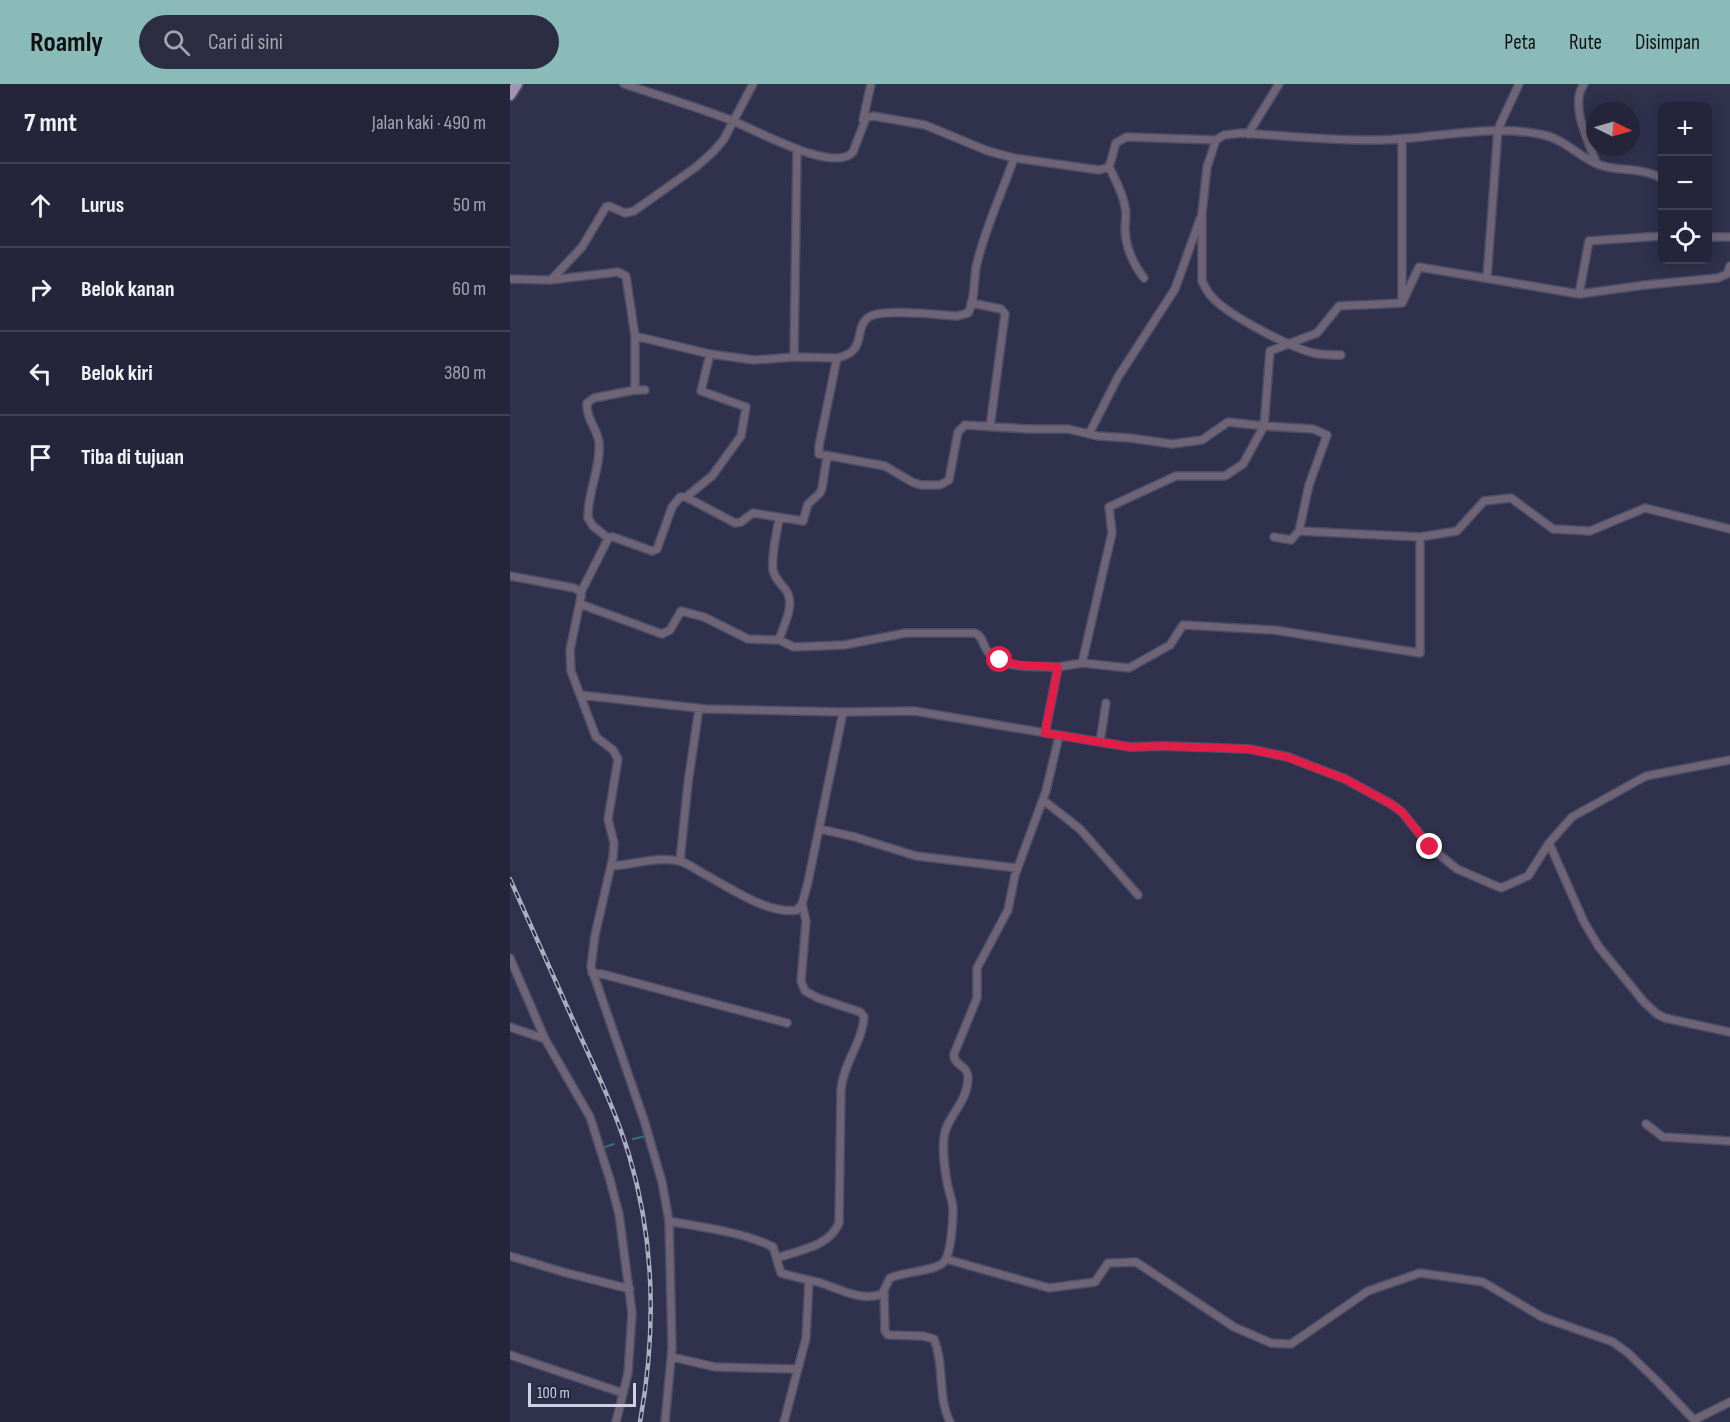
<!DOCTYPE html>
<html lang="id">
<meta charset="utf-8">
<style>
body{margin:0;font-family:"Sofia Sans Condensed",sans-serif;background:#2c2d42;color:#f1f3f6}
.controls{position:absolute;right:18px;top:18px;display:grid;overflow:hidden;border-radius:9px;box-shadow:0 3px 15px #0003}
.controls button{width:54px;height:54px;display:grid;place-items:center;padding:0;border:0;border-bottom:2px solid #414254;background:#24253a;color:#f1f3f6;font:30px sans-serif}
.compass{position:absolute;left:1076px;top:18px;width:54px;height:54px;border-radius:50%;background:#24253a;box-shadow:0 3px 15px #0003;rotate:95deg}
.scale{position:absolute;left:18px;bottom:15px;width:108px;box-sizing:border-box;padding-left:6px;border:3px solid #ced1e2;border-top:0;font-size:16px;line-height:21px;white-space:nowrap;color:#ced1e2;-webkit-text-stroke:4px #262742;paint-order:stroke}
.stop{position:absolute;width:18px;height:18px;margin:-14px;border:4px solid #e11d48;border-radius:50%;background:#fff}
.stop.end{background:#e11d48;border-color:#fff;box-shadow:0 2px 6px #0008}
.list{margin:0;padding:0;list-style:none}
h2{display:flex;justify-content:space-between;align-items:center;height:78px;margin:0;padding:0 24px;font-size:26px}
h2 small{font-size:20px;font-weight:400;color:#a3a5af}
.list li{display:grid;grid-template-columns:39px 1fr auto;gap:18px;align-items:center;box-sizing:border-box;height:84px;padding:0 24px;border-top:2px solid #414254}
.list b{display:block;font-size:22px;white-space:nowrap}
.list em{font-size:20px;font-style:normal;color:#a3a5af}
.icon{flex:none;width:33px;height:33px;fill:none;stroke:currentColor;stroke-width:2;stroke-linecap:round;stroke-linejoin:round}
.map{position:relative;flex:none;width:1220px;height:1338px;overflow:hidden}
header{display:flex;align-items:center;gap:36px;box-sizing:border-box;height:84px;padding:0 30px;background:#8bbbb9;color:#111}
header strong{font-size:28px}
nav{display:flex;gap:33px;margin-inline-start:auto;font-size:21px}
.search{width:420px;height:54px;background:#2c2d42;display:flex;align-items:center;gap:15px;box-sizing:border-box;padding:0 21px;border-radius:33px;color:#a3a5af;font-size:22px}
main{display:flex}
aside{flex:1;background:#24253a}
.map>svg:first-child{display:block}
</style>
<header>
<strong>Roamly</strong>
<div class="search"><svg class="icon" aria-label="search" viewBox="0 0 24 24"><circle cx="10" cy="10" r="6"/><path d="M15 15l6 6"/></svg>Cari di sini</div>
<nav><a>Peta</a><a>Rute</a><a>Disimpan</a></nav>
</header>
<main>
<aside>
<h2>7 mnt<small>Jalan kaki · 490 m</small></h2>
<ul class="list">
<li><svg class="icon" aria-label="ahead" viewBox="0 0 24 24"><path d="M12 20V5M6 11l6-6 6 6"/></svg><div><b>Lurus</b></div><em>50 m</em></li>
<li><svg class="icon" aria-label="right" viewBox="0 0 24 24"><path d="M7 20v-9h11M14 6l5 5-5 5"/></svg><div><b>Belok kanan</b></div><em>60 m</em></li>
<li><svg class="icon" aria-label="left" viewBox="0 0 24 24"><path d="M17 20v-9H6M10 6l-5 5 5 5"/></svg><div><b>Belok kiri</b></div><em>380 m</em></li>
<li><svg class="icon" aria-label="arrive" viewBox="0 0 24 24"><path d="M6 21V4h12l-3 4 3 4H6"/></svg><div><b>Tiba di tujuan</b></div></li>
</ul>
</aside>
<div class="map">
<svg width="1220" height="1338" viewBox="0 0 1220 1338">
<rect width="100%" height="100%" fill="#30314d"/>
<g fill="none" stroke-linecap="round" stroke-linejoin="round">
<path stroke="#366e82" stroke-width="2" d="M 123,1055 L 136,1052
M 92,1064 L 104,1060"/>
<defs>
<path id="minor" d="M 114,0 C 150,12 187,23 223,37 C 246,46 324,90 343,68 L 356,34 L 363,32 L 415,41 L 478,67 L 504,74 L 589,86 L 599,83 L 606,59 L 616,53 L 706,56 L 714,51 L 732,49 C 778,52 824,57 870,56 C 925,55 979,39 1034,51 C 1056,56 1070,74 1090,81 C 1110,88 1135,83 1152,95
M 1074,0 C 1059,20 1079,60 1087,80
M 353,36 L 361,0
M 738,50 L 769,0
M 892,55 L 892,217
M 706,56 L 697,83 L 692,129 L 692,197 C 695,203 697,208 702,213 C 719,232 778,262 803,269 C 812,271 821,271 831,271
M 599,83 C 605,95 613,109 615,123 C 617,130 615,139 615,146 C 616,165 623,180 634,194
M 1198,153 L 1220,153
M 977,194 L 988,45 L 1009,0
M 0,195 L 40,196 L 108,188 L 116,192 L 125,252 L 125,306 L 84,314 L 77,319 C 76,336 88,345 89,359 C 91,384 77,409 78,434 L 83,442 L 98,454
M 41,196 L 72,163 L 96,123 L 99,122 L 115,129 L 124,127 L 186,83 L 204,67 L 214,55 L 243,0
M 1069,210 L 1079,157 L 1152,152
M 461,219 L 491,225 L 495,230 L 480,343
M 125,252 L 200,270 L 244,276 L 284,273 L 327,274 C 359,267 342,245 359,233 C 372,224 429,231 447,232 L 458,229 C 466,215 463,194 467,179 C 476,142 492,109 504,74
M 284,273 L 287,65
M 327,274 L 309,362 L 309,370 L 375,382 L 402,398 L 411,401 L 430,401 L 439,396 L 448,348 L 455,341 L 518,345 L 558,345 L 588,352 L 620,354 L 662,360 L 692,356 L 718,338 L 754,342 L 760,267 L 807,249 L 829,222 L 892,219 L 909,183 L 1069,210 L 1135,201 L 1208,194 L 1217,190 L 1220,182
M 125,306 L 135,306
M 579,350 L 608,293 L 665,205 L 690,135
M 176,413 L 225,439 L 231,438 L 243,429 L 293,437 L 298,420 L 310,409 L 312,404 L 317,373
M 910,453 L 947,447 L 974,417 L 1001,414 L 1043,445 L 1080,447 L 1135,424 L 1220,445
M 0,492 L 64,504 L 71,508 L 71,513 L 60,566 L 61,587 L 86,653 L 103,666 L 108,675 L 98,735 L 104,759 L 103,773 L 85,851 L 81,883 L 134,1036 L 152,1098 L 159,1137 L 162,1264 L 155,1338
M 71,508 L 99,453 L 103,453 L 142,467 L 147,465 L 162,423 L 170,413 L 176,413 L 202,392 L 231,352 L 236,323 L 191,307 L 200,270
M 70,520 L 152,550 L 160,546 L 171,527 L 194,533 L 238,555 L 269,556 L 284,563 L 334,561 L 396,549 L 465,549 C 474,553 472,561 478,568 C 494,586 526,582 548,583 L 535,649
M 269,556 C 273,543 284,523 278,510 C 274,501 265,497 263,486 C 261,469 267,450 269,434
M 572,579 L 619,584 L 660,561 L 673,541 L 764,546 L 910,569 L 910,453 L 789,447
M 548,583 L 572,579 L 602,449 L 599,423 L 666,392 L 715,392 L 733,380 L 754,342 L 803,345 L 817,351 L 799,401 L 789,447 L 781,456 L 764,453
M 70,611 L 196,625 L 333,628 L 404,627 L 620,663 L 654,662 L 739,665 L 778,673 L 835,695 L 881,720 L 892,728 L 920,763 L 947,785 L 991,804 L 1018,792 L 1039,759 L 1062,733 L 1136,692 L 1220,676
M 590,658 L 596,619
M 533,716 L 570,745 L 628,811
M 310,745 L 345,753 L 406,772 L 507,784
M 1039,759 L 1074,838 L 1089,863 L 1134,918 L 1147,930 L 1155,934 L 1220,948
M 170,777 L 178,699 L 189,624
M 101,782 C 124,781 146,772 169,777 C 178,779 187,786 194,790 C 219,803 258,831 287,826 L 292,820 L 298,798 L 333,628
M 0,874 L 35,955 L 80,1033 L 100,1096 L 109,1130 L 122,1229 L 118,1289 L 106,1338
M 82,889 L 92,890 L 277,939
M 0,943 L 35,955
M 1136,1040 L 1153,1053 L 1220,1057
M 159,1137 C 193,1144 231,1147 263,1163 L 271,1189 C 283,1193 296,1195 308,1198 C 328,1204 350,1218 372,1210 L 380,1194 C 393,1188 424,1187 433,1179 C 441,1172 443,1137 443,1126 C 443,1118 440,1111 438,1103 C 435,1087 432,1070 434,1053 C 436,1033 457,1020 458,995 C 459,981 443,982 444,970 L 467,914 L 467,884 L 498,826 L 505,791 L 536,707 L 549,652
M 0,1172 L 53,1188 L 120,1205
M 267,1174 C 289,1166 319,1163 329,1139 L 331,1005 C 334,977 352,960 354,933 L 350,928 L 308,914 L 295,907 L 291,897 L 296,837 L 292,820
M 436,1175 L 539,1204 L 585,1198 L 598,1179 L 626,1178 L 724,1243 L 761,1259 L 781,1260 L 858,1207 L 910,1189 L 973,1198 L 1032,1233 L 1103,1258 L 1118,1269 L 1147,1297 L 1186,1338
M 374,1206 L 375,1247 L 378,1251 L 413,1252 L 424,1255 C 435,1282 427,1312 440,1338
M 0,1271 L 113,1309
M 162,1273 L 205,1283 L 288,1285
M 1184,1336 L 1220,1318
M 274,1338 L 296,1254 L 299,1196"/>
<path id="primary" d="M 0,11 L 7,0"/>
</defs>
<use href="#minor" stroke="#4c4e68" stroke-width="10"/>
<use href="#primary" stroke="#4c4e68" stroke-width="14"/>
<use href="#minor" stroke="#6e6476" stroke-width="7"/>
<use href="#primary" stroke="#a692b6" stroke-width="10"/>
<defs>
<path id="rail" d="M 0,795 C 22,845 45,895 67,945 C 86,986 106,1028 119,1071 C 145,1158 146,1250 130,1338"/>
</defs>
<use href="#rail" stroke="#acaec2" stroke-width="4.5"/>
<use href="#rail" stroke="#262742" stroke-width="2" stroke-dasharray="7" stroke-linecap="butt"/>
</g>
<g fill="none" stroke-linecap="round" stroke-linejoin="round">
<path stroke="#e11d48" stroke-width="8" d="M 490,576 L 510,581 L 548,583 L 535,649 L 620,663 L 654,662 L 739,665 L 777,673 L 835,695 L 881,720 L 892,728 L 920,763"/>
</g>
</svg>
<div class="controls">
<button>+</button>
<button>−</button>
<button><svg class="icon" aria-label="locate" viewBox="0 0 24 24"><circle cx="12" cy="12" r="6"/><path d="M12 2v4M12 18v4M2 12h4M18 12h4"/></svg></button>
</div>
<svg class="compass" viewBox="-18 -18 36 36"><path d="M0-13l5 13h-10z" fill="#e53935"/><path d="M0 13l5-13h-10z" fill="#a3a5af"/></svg>
<div class="scale">100 m</div>
<div class="stop" style="left:490px;top:576px"></div>
<div class="stop end" style="left:920px;top:763px"></div>
</div>
</main>
